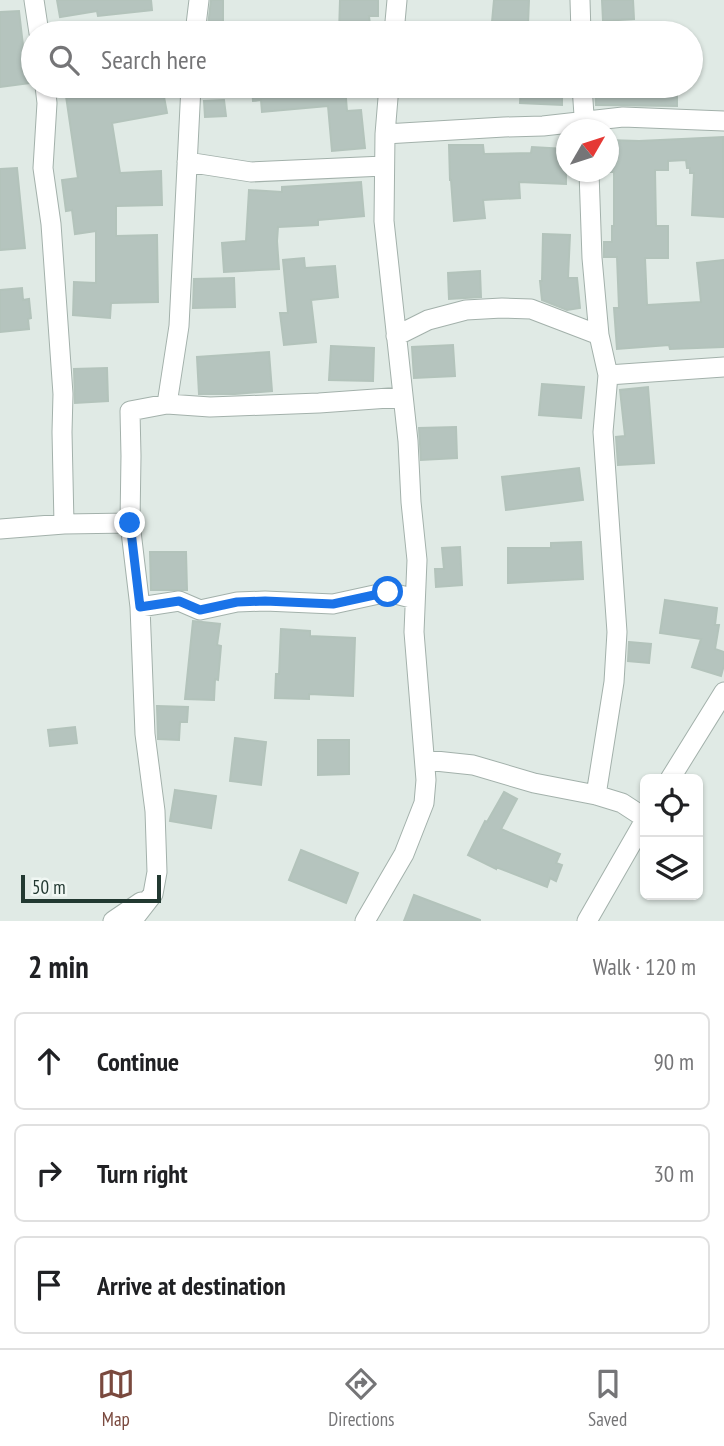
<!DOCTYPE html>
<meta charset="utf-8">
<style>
body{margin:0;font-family:"PT Sans Narrow",sans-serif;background:#f2f2f2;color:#202124}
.controls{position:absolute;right:21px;bottom:21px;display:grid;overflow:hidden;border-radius:10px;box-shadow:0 2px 5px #0004}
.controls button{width:63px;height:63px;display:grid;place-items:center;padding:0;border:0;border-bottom:2px solid #e0e0e0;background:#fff;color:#202124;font:35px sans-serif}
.compass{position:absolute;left:556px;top:119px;width:63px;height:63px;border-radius:50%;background:#fff;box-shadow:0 2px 5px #0004;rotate:51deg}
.scale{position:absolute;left:21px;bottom:18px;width:140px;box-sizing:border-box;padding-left:7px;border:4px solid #223931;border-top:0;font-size:19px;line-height:24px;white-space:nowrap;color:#223931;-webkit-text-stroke:5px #f0f7f3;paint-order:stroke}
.stop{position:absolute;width:21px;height:21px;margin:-16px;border:5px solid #1a73e8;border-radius:50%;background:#fff}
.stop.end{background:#1a73e8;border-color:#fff;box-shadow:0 2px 7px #0008}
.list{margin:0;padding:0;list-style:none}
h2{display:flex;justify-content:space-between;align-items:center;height:91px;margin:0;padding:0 28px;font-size:30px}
h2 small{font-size:23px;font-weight:400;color:#757577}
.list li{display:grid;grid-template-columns:46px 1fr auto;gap:21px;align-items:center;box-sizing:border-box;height:98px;margin:0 14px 14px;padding:0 14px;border:2px solid #e0e0e0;border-radius:10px}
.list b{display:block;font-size:26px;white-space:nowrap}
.list em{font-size:23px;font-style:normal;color:#757577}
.icon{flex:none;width:38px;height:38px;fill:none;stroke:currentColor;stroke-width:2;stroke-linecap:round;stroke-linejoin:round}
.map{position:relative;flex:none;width:724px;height:921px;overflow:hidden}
.search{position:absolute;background:#fff;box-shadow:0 2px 5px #0004;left:21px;right:21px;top:21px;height:77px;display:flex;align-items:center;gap:18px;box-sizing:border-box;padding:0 24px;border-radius:38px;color:#757577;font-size:26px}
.sheet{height:427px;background:#fff}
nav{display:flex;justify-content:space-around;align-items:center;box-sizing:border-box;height:98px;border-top:2px solid #e0e0e0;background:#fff;font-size:19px;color:#757577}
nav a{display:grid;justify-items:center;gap:4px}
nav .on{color:#7a493e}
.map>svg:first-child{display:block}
</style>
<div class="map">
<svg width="724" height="921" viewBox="0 0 724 921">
<rect width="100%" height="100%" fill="#e0eae5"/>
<path fill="#b5c4be" stroke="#b3c3bb" stroke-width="2" d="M 57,0 L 151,0 L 152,10 L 98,16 L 97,11 L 60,17 Z
M 211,0 L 223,0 L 223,27 L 208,26 Z
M 340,0 L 378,0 L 378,16 L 369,16 L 371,33 L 339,33 Z
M 494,0 L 529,0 L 528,24 L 492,22 Z
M 602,0 L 633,0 L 634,19 L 603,21 Z
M 19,11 L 24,54 L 26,54 L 31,83 L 0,87 L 0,12 Z
M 141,86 L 162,86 L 167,113 L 112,123 L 120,173 L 161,171 L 162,205 L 116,206 L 116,236 L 157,235 L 158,302 L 111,303 L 110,318 L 73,315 L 74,282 L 96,283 L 96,231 L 75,234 L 72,210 L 66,211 L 62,180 L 78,178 L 66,96 Z
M 252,86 L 345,86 L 347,111 L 361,110 L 365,148 L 332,151 L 328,106 L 262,112 L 261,100 L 253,101 Z
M 521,86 L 562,86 L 562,105 L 520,103 Z
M 595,86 L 677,86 L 677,106 L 596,105 Z
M 224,100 L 226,116 L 205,117 L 204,101 Z
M 723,137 L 724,217 L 692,215 L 694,173 L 690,173 L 690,168 L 687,168 L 686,160 L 668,161 L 668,170 L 655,170 L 656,226 L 668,226 L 668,258 L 645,258 L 647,305 L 701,302 L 697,263 L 724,260 L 724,347 L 670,349 L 669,345 L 617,349 L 614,308 L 619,308 L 617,257 L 604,257 L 604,242 L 612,242 L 612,226 L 614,226 L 614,172 L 608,172 L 608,140 L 639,141 Z
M 449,145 L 483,145 L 484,154 L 531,153 L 532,147 L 566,149 L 566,184 L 519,182 L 520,198 L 483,200 L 485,218 L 454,221 L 451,180 L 450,180 Z
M 17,168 L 25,248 L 0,250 L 0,169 Z
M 361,182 L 364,216 L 318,220 L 318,225 L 278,227 L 277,241 L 279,269 L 224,272 L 222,243 L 246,241 L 249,190 L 282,192 L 282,187 Z
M 543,234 L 570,235 L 568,278 L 577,278 L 580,308 L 567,310 L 542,300 L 540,281 L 542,281 Z
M 304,258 L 305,268 L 335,266 L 338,297 L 311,300 L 316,342 L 284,345 L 280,313 L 288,313 L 283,260 Z
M 480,271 L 481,297 L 449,299 L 448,273 Z
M 234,278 L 235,307 L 193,308 L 194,279 Z
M 22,288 L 23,300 L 29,299 L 31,318 L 28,319 L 29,329 L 0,332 L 0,290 Z
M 453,345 L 455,376 L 414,378 L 412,347 Z
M 331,346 L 374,348 L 373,381 L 329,380 Z
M 269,352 L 272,391 L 235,394 L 199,394 L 197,357 Z
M 107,368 L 108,401 L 75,403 L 74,369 Z
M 542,384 L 584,387 L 581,418 L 539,415 Z
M 648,387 L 654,463 L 618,465 L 616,437 L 625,436 L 620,390 Z
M 456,427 L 457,458 L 421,460 L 419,428 Z
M 579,468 L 583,500 L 506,510 L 502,477 Z
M 581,542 L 583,579 L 508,583 L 508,548 L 551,548 L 551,543 Z
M 460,547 L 462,585 L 436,587 L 435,569 L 444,569 L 442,548 Z
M 150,552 L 186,552 L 187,590 L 151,590 Z
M 665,600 L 717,608 L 715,625 L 719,625 L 715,649 L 724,652 L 724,665 L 721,676 L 692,667 L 701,639 L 660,633 Z
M 193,621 L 220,624 L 217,645 L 221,646 L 218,680 L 215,679 L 214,700 L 185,699 Z
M 281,629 L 310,631 L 310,636 L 355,638 L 353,696 L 309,694 L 309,699 L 275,698 L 276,674 L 279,674 Z
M 629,642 L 651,644 L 649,663 L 628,661 Z
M 157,706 L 188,707 L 187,722 L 180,722 L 179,740 L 158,739 Z
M 75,727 L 77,743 L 50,746 L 48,730 Z
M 235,738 L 266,742 L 261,785 L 230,781 Z
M 318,740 L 349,740 L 349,774 L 318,775 Z
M 175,790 L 216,796 L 211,828 L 170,821 Z
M 504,792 L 517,799 L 501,829 L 560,854 L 556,863 L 562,865 L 556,881 L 550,878 L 547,887 L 496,867 L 496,869 L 468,855 L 485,821 L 487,822 Z
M 301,850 L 358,873 L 346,903 L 289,880 Z
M 414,895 L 480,920 L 480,921 L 404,921 Z"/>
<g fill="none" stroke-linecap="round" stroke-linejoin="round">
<defs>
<path id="street" d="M 34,0 L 39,33
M 580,0 L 581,33
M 195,33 L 199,0
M 394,33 L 397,0
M 45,86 L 47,103 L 43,168 L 51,224 L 63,394 L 62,432 L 64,524
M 582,86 L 585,130
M 385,134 L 504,127 L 543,126 L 623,117 L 724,121
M 187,162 L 251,172 L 384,166
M 589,172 L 592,258 L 599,335 L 608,375 L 603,432 L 617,632 L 614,682 L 596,795
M 396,336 L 428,320 L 466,310 L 502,308 L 531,309 L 599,335
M 608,375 L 724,367
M 167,404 L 179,326 L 191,86
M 0,529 L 64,524 L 130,523
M 140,607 L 179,601 L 200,610 L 237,602 L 265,601 L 333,604 L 388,592 L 415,599
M 426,760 L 473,765 L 534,783 L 596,795 L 622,803 L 645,818
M 670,779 L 724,692
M 113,921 L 141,902
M 132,921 L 153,894 L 157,872 L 155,811 L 145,734 L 140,607 L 130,523 L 131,456 L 130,411 L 167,404 L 210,407 L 319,403 L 403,397
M 365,921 L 404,854 L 424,803 L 426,780 L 414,632 L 417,560 L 411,502 L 408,441 L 384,221 L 385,134 L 389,86
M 587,921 L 645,820"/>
</defs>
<use href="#street" stroke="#a3b1ab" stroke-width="21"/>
<use href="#street" stroke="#fff" stroke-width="19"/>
</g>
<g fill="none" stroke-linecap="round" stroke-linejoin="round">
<path stroke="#1a73e8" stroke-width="9" d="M 130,523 L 140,607 L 179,601 L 200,610 L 237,602 L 265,601 L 333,604 L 388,592"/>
</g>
</svg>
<div class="controls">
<button><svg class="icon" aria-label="locate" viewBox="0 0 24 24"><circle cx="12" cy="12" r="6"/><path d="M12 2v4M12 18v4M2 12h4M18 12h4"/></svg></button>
<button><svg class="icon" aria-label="layers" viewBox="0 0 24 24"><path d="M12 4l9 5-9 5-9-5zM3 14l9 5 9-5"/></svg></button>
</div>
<svg class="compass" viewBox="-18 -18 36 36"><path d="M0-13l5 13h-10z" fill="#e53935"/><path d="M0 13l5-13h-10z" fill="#757577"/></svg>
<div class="scale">50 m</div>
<div class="stop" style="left:388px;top:592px"></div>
<div class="stop end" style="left:130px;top:523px"></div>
<div class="search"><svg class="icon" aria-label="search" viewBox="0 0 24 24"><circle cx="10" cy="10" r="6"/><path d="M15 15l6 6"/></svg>Search here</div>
</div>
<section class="sheet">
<h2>2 min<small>Walk · 120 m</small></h2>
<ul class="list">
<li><svg class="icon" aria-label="ahead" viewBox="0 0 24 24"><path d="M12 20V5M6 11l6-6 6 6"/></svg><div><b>Continue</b></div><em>90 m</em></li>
<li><svg class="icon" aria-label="right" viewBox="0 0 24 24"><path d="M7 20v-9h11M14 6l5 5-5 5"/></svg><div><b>Turn right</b></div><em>30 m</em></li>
<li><svg class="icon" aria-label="arrive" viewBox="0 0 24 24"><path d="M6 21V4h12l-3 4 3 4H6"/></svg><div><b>Arrive at destination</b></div></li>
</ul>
</section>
<nav>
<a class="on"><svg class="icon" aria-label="map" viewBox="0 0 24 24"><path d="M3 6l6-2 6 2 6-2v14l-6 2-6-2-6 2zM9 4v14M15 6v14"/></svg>Map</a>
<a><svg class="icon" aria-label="directions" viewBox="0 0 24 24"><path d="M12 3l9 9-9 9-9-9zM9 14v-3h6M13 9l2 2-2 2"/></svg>Directions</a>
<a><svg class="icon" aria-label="saved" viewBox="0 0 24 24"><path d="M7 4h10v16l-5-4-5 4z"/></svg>Saved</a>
</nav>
